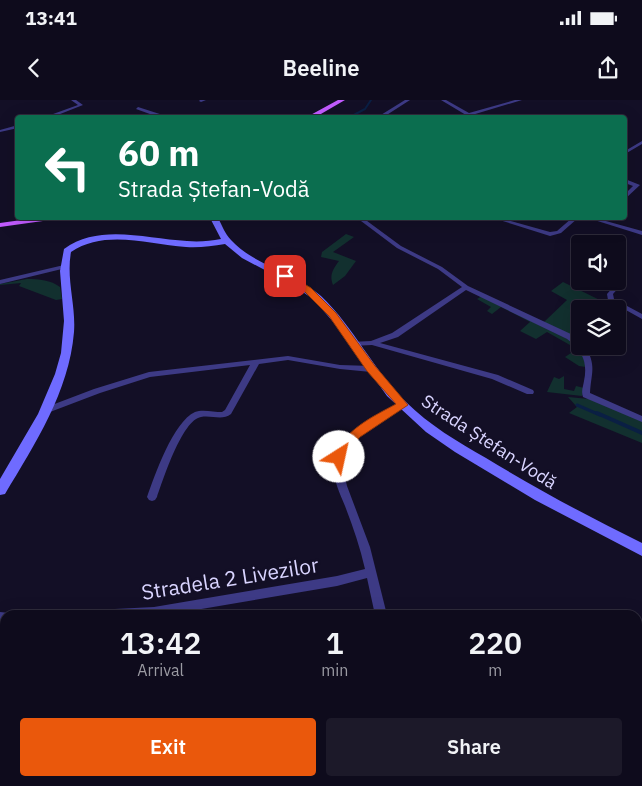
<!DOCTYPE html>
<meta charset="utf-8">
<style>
:root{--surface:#0e0b1c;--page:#1c1929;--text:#f1f3f6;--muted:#9b9ba3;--line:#2e2b3b;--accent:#ea580c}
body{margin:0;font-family:"IBM Plex Sans",sans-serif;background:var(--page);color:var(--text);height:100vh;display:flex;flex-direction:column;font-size:19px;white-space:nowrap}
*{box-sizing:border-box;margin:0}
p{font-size:16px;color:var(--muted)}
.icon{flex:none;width:28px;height:28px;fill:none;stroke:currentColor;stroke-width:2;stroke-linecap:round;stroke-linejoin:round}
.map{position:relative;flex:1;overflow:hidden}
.sheet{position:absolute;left:0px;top:510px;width:642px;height:176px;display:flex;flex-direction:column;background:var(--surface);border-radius:15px 15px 0 0;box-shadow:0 5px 20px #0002,0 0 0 1px var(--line)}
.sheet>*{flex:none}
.guide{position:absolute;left:15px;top:15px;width:612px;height:105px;border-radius:5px;box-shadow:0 5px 20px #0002,0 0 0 1px var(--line);background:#0b6e4f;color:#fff;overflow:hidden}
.controls{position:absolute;left:571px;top:135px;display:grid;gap:10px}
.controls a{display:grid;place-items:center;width:55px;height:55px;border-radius:5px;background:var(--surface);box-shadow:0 5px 20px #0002,0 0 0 1px var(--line);font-size:25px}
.pin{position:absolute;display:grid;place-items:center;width:42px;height:42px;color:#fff;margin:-21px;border-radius:10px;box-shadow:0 2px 8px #0006}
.me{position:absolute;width:55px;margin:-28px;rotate:35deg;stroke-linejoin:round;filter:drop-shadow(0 0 4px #0008)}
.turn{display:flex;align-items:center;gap:18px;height:105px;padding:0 20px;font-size:22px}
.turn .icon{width:65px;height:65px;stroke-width:2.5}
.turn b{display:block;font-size:35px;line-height:42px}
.eta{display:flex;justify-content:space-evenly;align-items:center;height:85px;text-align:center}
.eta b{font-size:30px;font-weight:600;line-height:35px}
.primary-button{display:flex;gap:10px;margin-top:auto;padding:10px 20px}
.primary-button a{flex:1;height:58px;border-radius:5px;background:var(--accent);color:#fff;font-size:20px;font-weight:600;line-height:58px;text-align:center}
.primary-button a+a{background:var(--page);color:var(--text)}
.status{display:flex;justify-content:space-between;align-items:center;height:35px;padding:0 25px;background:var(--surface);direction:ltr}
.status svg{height:14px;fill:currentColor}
header{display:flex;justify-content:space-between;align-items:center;height:65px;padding:0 20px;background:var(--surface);font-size:22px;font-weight:600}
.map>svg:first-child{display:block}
.green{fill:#12302f}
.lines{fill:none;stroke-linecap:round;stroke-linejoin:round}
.stream-far2{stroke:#0a1f44;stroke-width:2}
.stream-far1{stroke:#0a1f44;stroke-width:3}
.stream{stroke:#0a1f44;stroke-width:4}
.street{fill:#3d3a85;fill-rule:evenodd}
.secondary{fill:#6f6bff;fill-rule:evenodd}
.primary{fill:#c25bff;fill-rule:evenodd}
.route{fill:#ea580c;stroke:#983908}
.labels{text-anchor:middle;stroke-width:5;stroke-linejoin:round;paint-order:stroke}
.street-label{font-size:18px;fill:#d9d4ff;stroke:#130f26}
.near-street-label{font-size:21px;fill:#d9d4ff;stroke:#130f26}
</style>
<div class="status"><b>13:41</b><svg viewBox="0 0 49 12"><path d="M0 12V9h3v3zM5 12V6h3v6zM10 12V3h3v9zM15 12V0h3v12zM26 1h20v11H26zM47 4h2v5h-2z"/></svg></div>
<header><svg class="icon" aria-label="back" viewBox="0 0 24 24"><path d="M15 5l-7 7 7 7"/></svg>Beeline<svg class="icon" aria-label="share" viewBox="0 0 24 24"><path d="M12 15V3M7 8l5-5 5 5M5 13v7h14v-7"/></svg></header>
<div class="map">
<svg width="642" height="686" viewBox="0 0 642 686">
<rect width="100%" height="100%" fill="#130f26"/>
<path class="green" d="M346 134 354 137 333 152 356 161 345 176 333 185C329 175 333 169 339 161L321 157 322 152Z
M27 179C39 179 51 180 60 187L62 199 56 200 19 186 21 183 0 185V184Z
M563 182 614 207 611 209H580V239L544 222 567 200 551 191Z
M482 196 575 243 582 253 586 267 579 266 565 257 577 249 547 232 536 239 520 231 530 222 501 207 492 214 487 211 491 207 477 199Z
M564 276V289L574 291 576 286 584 288 582 296 547 292 554 277 559 279Z
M568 297 589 299 642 321V343L569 313 577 307Z"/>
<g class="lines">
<path class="stream-far2" d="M348 18 365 9 371 0"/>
<path class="stream-far1" d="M577 305 600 315"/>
<path class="stream" d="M597 313 642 333"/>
<path class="street" d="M71 0H76L83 5 50 18H42L78 5Z
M200 0H206L201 2 199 1Z
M405 0H410L382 18H376Z
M441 0H446L469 13 515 0H522L472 15 475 18H471Z
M138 7 169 17V18H161L136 9Z
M18 25V28L0 32V30Z
M642 41V44L625 54V51Z
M625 79 640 85 625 99V94L633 86 625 83Z
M357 118H363L401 146 442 167 468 186 573 235 580 241V246H585C597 266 591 273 590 293L642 316V322L583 297C581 291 583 287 584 281 588 262 582 250 567 239L466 190 398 237 380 243 498 275 533 290 534 292 533 294H527L492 279 372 245 351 246V242L371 241 392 233 462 187 438 169 397 148Z
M475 118H481L476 121 473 119Z
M493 118H500L550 132 557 131 572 118H578L561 133 550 136Z
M588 118H595L642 131V135Z
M64 165 66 166V168L0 184V180Z
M618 179 621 185 613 194 614 199 642 214V219L608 200 607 194 615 185 613 181H618Z
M288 256 340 265 371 266 375 269 371 272 340 269 288 260 259 264 231 314C222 321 212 315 201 317 182 320 163 380 157 397L155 400 152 401 149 400 147 397C155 375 173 322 195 312 202 309 214 312 222 312L225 310 250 265 150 277 100 293 50 312H44L43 310 44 308 94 289 149 272Z
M402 302 405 303 406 305 405 307 371 327 359 336 346 352 342 364 347 386 370 447 387 515H375L367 478 337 486 166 515H89L91 511 95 510 154 507 337 476 365 469C360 447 353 427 345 406 340 394 333 379 333 365 332 341 382 309 402 302Z
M0 512 9 513 10 515H5V522H0Z
M642 554V586L638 588V557Z
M434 681H449L451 686H436Z"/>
<path class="secondary" d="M210 118H218C222 125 225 134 231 140 255 166 294 172 321 196 354 227 373 270 406 302 429 325 458 342 486 358 537 389 589 417 642 443V456L535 400 455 352 426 332 387 296 336 225 313 199 291 184 242 158 225 144C212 146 199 148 186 147 149 144 104 129 71 152 66 179 76 205 74 232 69 292 35 344 5 394L0 395V379L38 314 55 274 61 253 64 221 60 171 64 149C100 123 146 139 187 141 199 142 210 141 221 139Z"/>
<path class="primary" d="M338 0H345L314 18H305Z
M36 118H54L50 120 0 127V123Z"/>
</g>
<path class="route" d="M282 174H288L311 188 336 213 375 266 408 305 360 337 347 352 343 360H335L334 357C344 330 372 317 396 304L367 271 329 216 305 192 282 178Z"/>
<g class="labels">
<g class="street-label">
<text transform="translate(489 342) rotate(33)" y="6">Strada Ștefan-Vodă</text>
</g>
<g class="near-street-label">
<text transform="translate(230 479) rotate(-9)" y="7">Stradela 2 Livezilor</text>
</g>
</g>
</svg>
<div class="controls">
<a><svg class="icon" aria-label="sound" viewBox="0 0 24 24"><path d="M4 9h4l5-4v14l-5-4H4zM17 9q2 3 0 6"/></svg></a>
<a><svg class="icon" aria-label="layers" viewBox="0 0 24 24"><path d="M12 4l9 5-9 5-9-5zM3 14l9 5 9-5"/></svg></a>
</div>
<div class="pin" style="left:285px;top:176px;background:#d93025"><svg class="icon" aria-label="arrive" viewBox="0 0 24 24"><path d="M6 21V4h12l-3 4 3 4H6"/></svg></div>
<svg class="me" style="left:339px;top:357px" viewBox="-20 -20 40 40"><circle r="19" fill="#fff"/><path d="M0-13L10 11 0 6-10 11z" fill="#ea580c"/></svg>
<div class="guide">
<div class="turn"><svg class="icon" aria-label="left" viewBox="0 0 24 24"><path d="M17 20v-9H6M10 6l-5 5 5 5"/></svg><div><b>60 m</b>Strada Ștefan-Vodă</div></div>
</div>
<section class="sheet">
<div class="eta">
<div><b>13:42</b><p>Arrival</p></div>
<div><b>1</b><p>min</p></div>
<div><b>220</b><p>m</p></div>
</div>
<div class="primary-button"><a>Exit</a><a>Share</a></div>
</section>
</div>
